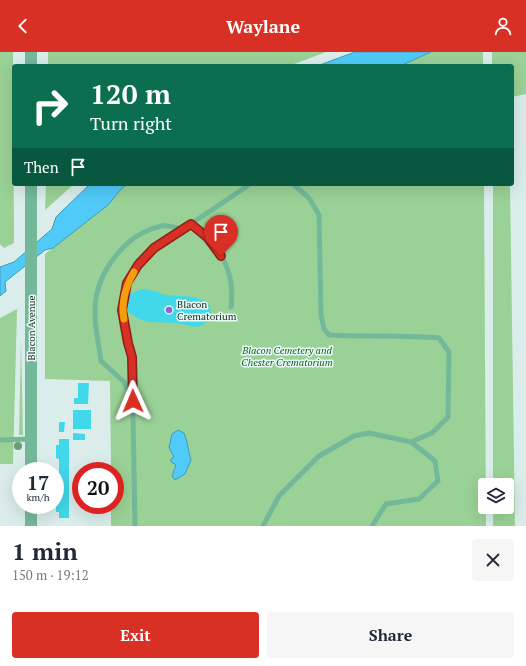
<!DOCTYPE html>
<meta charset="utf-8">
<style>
:root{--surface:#fff;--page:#f6f6f7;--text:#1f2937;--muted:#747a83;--accent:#d93025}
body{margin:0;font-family:"PT Serif",serif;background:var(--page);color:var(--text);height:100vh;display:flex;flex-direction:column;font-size:15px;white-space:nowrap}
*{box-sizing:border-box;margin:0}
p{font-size:13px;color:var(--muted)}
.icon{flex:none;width:22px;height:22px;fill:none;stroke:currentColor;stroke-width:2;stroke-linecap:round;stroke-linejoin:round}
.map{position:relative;height:474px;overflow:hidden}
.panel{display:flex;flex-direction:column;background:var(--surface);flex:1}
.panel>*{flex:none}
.hud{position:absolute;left:12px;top:12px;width:502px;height:122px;border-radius:4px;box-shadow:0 4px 16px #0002;background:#0b6e4f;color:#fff;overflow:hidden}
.controls{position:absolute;left:478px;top:426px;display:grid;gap:8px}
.controls a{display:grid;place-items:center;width:36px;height:36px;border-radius:4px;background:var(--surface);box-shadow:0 4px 16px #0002;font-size:20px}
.speed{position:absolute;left:12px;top:410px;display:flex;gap:8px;font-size:20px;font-weight:700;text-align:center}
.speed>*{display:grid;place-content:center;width:52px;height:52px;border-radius:50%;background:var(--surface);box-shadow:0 4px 16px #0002;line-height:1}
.speed small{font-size:10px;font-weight:400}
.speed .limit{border:6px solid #d22;background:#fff;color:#111}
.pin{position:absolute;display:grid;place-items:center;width:34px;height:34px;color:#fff;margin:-41px -17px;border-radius:50% 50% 50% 0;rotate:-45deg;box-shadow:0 0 4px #0007}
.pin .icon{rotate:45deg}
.me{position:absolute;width:44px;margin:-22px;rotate:359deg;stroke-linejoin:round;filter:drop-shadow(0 0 3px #0008)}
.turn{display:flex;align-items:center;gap:14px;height:84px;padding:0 12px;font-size:18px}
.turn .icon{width:52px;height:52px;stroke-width:2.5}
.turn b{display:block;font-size:28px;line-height:34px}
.then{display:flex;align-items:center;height:38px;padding:0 12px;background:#0003;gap:8px;font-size:15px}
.round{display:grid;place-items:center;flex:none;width:42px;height:42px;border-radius:4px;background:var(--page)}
.head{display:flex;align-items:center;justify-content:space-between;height:68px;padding:0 12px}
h1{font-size:24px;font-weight:600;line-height:30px}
.button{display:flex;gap:8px;margin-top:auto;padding:8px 12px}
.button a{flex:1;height:46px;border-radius:4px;background:var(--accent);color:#fff;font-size:16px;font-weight:600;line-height:46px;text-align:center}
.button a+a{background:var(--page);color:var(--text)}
header{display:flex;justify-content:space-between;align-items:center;height:52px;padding:0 12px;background:var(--accent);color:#fff;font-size:18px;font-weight:600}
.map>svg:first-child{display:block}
.green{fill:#9ad196}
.water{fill:#50caf8;stroke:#4299b9}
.building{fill:#41d9ea}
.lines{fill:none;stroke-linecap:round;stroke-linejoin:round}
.service{stroke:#74b89a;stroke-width:5}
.tertiary{stroke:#74b89a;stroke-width:12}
.tree{fill:#6d9d74}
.route-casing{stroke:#8d1f18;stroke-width:10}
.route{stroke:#d93025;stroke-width:7}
.slow{stroke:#f59e0b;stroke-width:7}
.poi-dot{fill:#8266e2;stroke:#e7fbf7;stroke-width:1.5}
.labels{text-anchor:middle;stroke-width:3;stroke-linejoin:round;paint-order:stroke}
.poi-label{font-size:10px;fill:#212827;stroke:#e7fbf7;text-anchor:start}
.street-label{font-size:10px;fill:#212827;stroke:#e7fbf7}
.park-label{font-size:10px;font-style:italic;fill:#135b14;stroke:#e7fbf7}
</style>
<header><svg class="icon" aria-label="back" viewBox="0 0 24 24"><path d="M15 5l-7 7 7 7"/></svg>Waylane<svg class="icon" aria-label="person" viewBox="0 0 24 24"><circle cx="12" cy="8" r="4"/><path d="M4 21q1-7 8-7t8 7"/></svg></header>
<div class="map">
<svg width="526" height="474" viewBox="0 0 526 474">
<rect width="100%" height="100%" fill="#daedea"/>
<path class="green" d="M0 0H13L14 191 4 196 0 192Z
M48 0H326L289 14H48Z
M431 0H483V14H400Z
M492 0H526V42L512 45V14H492Z
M46 132H74L45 158Z
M130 132H484L486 474H111V453H115V419H111L110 329 45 327V202L108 153 123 135Z
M493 132H510L515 474H493V455H507V433H493Z
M17 257 13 412H0V266Z
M21 287 23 383H19Z"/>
<path class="water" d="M355 0H431L400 14H317Z
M90 132H130L123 135 108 153 53 196 45 198 5 230 6 239 0 244V215L14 210 52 177 56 165Z
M178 378 184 381C188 390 188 399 191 408L185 422 175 428 172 424 176 413 171 410V407L174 405 169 396 172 382Z"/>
<path class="building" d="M142 237 156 239 165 243 194 245 205 249 210 255 211 261 208 268 203 273 195 275 177 271 148 270 139 267 128 260 127 248 130 242Z
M78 331H89L88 352H74V346H78Z
M73 358H91V377H73Z
M59 370H65L64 380H59Z
M73 381 85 382V388H73Z
M59 387H69V466H59V460H56V447H59V433H56V420H59V407L56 406V393H59Z"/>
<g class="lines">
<path class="service" d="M293 132 309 146 319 163 321 263 324 277 329 283C366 285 403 283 439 286L449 300 448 365 432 381 411 390
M191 172C219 196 236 216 231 255
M132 346 124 330 101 309C99 292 94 273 95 257 96 220 126 181 162 174 168 173 177 176 183 177
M0 388 30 387
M135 474 132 305C117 262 119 228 153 196 163 187 178 181 189 173 209 160 230 146 250 132
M263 474 279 444 319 404 354 384 369 381 411 390 435 409 438 429 419 447 386 452 372 474"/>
<path class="tertiary" d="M31 0V14
M31 132V419
M31 453V474"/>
</g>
<circle class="tree" cx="18" cy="394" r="4"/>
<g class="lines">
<g class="route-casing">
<path id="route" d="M133 349 132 305 128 291 122 258 127 231 138 213 154 196 191 172 208 186 221 204"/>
</g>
<use href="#route" class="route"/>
<path class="slow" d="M124 267C121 251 126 234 134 220"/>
</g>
<circle class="poi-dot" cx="169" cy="258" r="4"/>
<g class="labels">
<g class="poi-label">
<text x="177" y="256">Blacon<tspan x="177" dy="12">Crematorium</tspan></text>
</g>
<g class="street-label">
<text transform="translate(31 276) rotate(-90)" y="4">Blacon Avenue</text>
</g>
<g class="park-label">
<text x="287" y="302">Blacon Cemetery and<tspan x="287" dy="12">Chester Crematorium</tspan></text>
</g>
</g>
</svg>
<div class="controls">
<a><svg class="icon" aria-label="layers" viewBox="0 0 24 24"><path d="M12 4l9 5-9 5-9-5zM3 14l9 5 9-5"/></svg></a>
</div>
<div class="speed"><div>17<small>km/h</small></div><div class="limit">20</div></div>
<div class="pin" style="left:221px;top:204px;background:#d93025"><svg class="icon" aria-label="arrive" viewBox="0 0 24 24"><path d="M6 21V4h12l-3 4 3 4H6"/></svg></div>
<svg class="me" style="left:133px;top:349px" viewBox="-20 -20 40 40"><path d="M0-17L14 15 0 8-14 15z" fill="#d93025" stroke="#fff" stroke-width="4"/></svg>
<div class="hud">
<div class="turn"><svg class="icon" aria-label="right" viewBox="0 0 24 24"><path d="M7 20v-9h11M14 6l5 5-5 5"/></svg><div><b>120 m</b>Turn right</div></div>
<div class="then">Then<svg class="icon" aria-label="arrive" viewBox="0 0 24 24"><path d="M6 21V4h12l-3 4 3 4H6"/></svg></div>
</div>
</div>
<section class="panel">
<div class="head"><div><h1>1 min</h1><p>150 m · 19:12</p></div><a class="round"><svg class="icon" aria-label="close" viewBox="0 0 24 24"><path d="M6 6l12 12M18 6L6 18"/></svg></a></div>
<div class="button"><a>Exit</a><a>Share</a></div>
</section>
